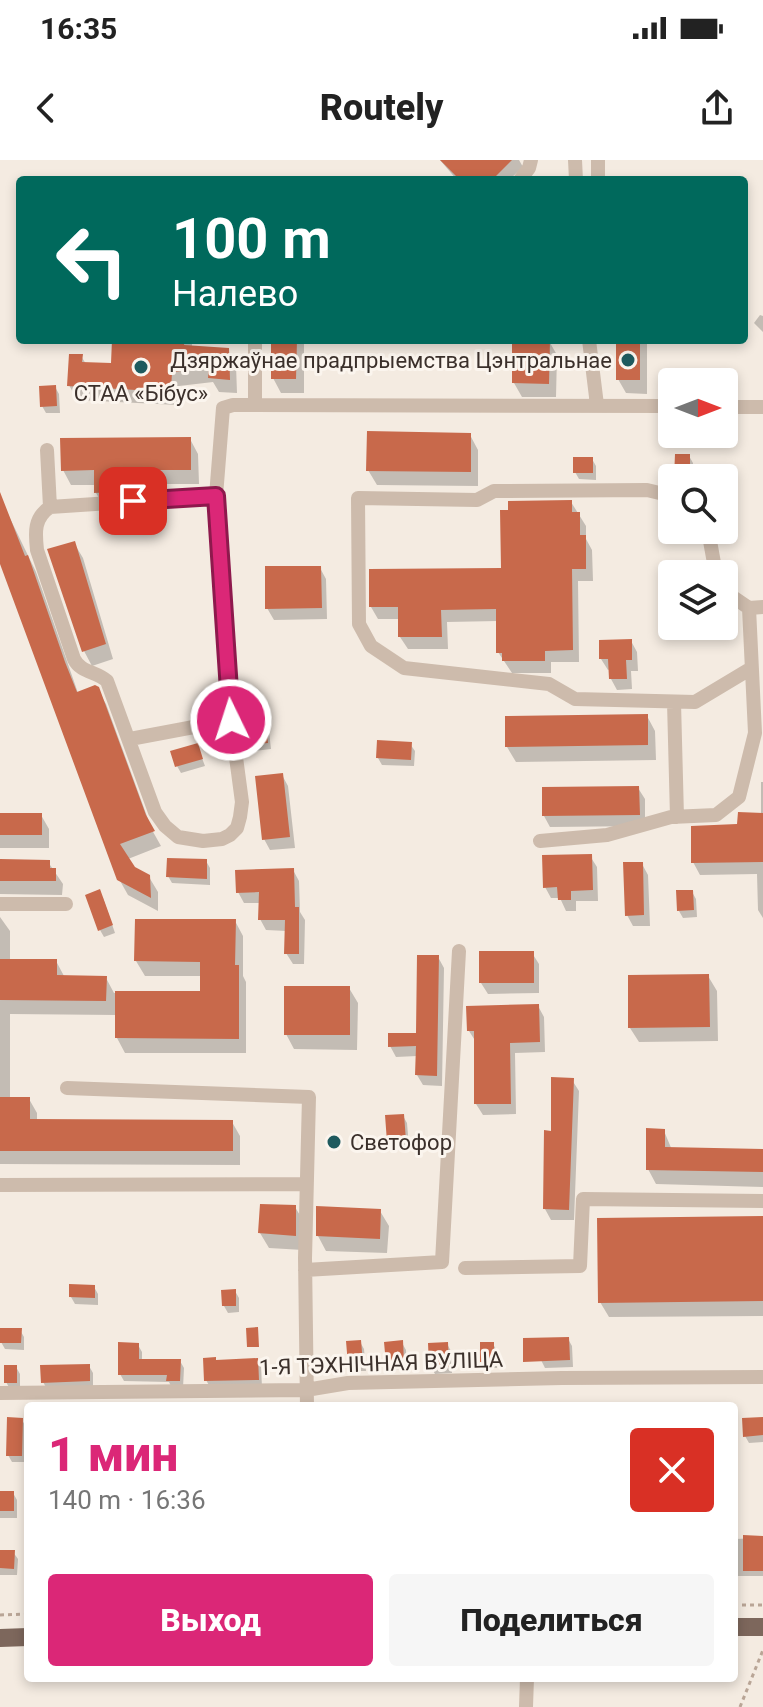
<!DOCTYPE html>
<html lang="ru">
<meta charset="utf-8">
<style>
:root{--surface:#fff;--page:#f6f6f6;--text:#222;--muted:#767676;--accent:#db2777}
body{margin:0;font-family:Roboto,sans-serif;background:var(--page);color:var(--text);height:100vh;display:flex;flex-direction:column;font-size:30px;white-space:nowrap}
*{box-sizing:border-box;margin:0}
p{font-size:26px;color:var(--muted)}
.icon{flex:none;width:44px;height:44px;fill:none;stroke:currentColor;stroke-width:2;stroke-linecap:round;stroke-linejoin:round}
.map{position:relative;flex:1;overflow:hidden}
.panel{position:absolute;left:24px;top:1242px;width:714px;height:280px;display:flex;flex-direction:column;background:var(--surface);border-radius:8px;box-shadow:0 4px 12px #0003}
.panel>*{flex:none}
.guide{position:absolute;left:16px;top:16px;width:732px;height:168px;border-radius:8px;box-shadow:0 4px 12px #0003;background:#00695c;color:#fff;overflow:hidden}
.needle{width:52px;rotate:90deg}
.buttons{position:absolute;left:658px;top:208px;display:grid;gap:16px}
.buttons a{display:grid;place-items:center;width:80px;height:80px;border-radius:8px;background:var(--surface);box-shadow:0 4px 12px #0003;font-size:40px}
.pin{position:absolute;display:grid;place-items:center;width:68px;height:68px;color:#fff;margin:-34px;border-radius:16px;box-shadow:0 4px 12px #0006}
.me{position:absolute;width:88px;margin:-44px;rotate:356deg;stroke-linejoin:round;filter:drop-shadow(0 0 6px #0008)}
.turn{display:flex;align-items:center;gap:28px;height:168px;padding:0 24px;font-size:36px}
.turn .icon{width:104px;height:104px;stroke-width:2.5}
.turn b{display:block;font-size:56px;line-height:68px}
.round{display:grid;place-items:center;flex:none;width:84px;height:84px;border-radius:8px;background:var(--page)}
.headline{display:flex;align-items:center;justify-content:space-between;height:136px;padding:0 24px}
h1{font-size:48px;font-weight:800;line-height:60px;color:var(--accent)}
.cta{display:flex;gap:16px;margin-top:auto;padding:16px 24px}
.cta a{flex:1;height:92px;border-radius:8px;background:var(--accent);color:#fff;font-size:32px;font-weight:800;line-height:92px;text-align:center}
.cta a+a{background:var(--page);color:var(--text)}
.status{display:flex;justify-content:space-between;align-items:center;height:56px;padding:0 40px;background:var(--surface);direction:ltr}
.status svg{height:22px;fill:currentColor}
header{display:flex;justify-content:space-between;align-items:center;height:104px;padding:0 24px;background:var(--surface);font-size:36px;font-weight:800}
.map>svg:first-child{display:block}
.shadow{fill:#0003}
.building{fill:#c8694b}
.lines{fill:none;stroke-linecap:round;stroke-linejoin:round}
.path{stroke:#b9a596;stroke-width:3;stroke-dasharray:4 4;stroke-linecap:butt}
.minor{stroke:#cdbbac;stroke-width:14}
.major{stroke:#7d675c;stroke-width:18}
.route-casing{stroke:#8e194d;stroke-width:20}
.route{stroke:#db2777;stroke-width:14}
.poi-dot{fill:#1f5a5e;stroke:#fbf5ee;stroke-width:3}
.labels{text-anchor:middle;stroke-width:6;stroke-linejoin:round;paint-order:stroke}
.poi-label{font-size:22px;fill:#3b302b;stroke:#fbf5ee;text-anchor:end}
.street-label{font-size:22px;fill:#3b302b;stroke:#fbf5ee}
</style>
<div class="status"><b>16:35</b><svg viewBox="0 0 49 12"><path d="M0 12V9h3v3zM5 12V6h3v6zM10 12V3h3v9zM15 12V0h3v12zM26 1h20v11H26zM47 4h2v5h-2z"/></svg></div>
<header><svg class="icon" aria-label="back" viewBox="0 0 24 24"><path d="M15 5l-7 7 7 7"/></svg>Routely<svg class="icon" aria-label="share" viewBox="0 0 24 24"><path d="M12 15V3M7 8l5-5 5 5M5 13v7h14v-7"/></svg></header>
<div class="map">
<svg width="763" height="1547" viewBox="0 0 763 1547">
<rect width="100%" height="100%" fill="#f4ebe1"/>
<path class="shadow" d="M440 0H519L523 7 509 20H457Z
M760 155 763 156V172L754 163Z
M114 180H192V188L227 190 236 205 237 233 219 232 213 222 179 226 178 245 77 240 69 225 81 196 86 204 113 205Z
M273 180H304V233H281L273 218Z
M514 180 549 181 557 195 556 237H522L514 223Z
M618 180H647V234L626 233 618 219Z
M55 227 59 234 60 253H46L42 246Z
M470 275 478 290V326L377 325 368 310Z
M190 279 198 294 199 324H158L159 345 105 348 96 333V325H71L63 310Z
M689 296 693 303V318H676Z
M592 299 596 306V320L579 319 575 312Z
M571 342 586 366V379L592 390 593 421H578L579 502H551V513H512L498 492V461L447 462 448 489H408L400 477V459H378L371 447 503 410Z
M5 348 36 412 78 533 97 529 106 544 152 670 161 686 128 699 133 708 149 717 158 732V751L128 735 119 719 0 398V350Z
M74 383 83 398 113 499 92 506 84 491Z
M320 408 326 419 327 459 274 460 267 448Z
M631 481 637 492 638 511H631L632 529 617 530 611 519V509L608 510 601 499Z
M264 556 268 563 271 589 253 591 249 584Z
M647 556 655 571 656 600 516 602 507 587Z
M410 584 415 591 414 606 382 605 378 598Z
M197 585 205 606 181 613 177 606Z
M282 615 288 626 295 688 270 690 264 679Z
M761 622H763V758L758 750 757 714 700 715 693 702 739 666 761 655Z
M638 628 645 639V666L550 667 544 656Z
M0 655H41L49 669V688H0Z
M590 696 597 707 598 741H576V751H566L560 738H551L545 727Z
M0 701 48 702 63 724 62 735 0 734Z
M206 701 210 708V725L172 723 168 716Z
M642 704 648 715 650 766H633L627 755Z
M293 710 299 721 300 752 305 760 304 804H293L286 793 287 771 266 770 260 759V743H244L238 732Z
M692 732 696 739 697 757 683 758 679 751Z
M103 738 115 773 104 777 100 770Z
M0 757 10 771V801H56L64 816 106 818 114 833H202V816H145L136 801 235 761 243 776V816L246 822V893H125L117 878V855L10 854V939H29L37 953V961L232 962 240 976V1005L0 1004Z
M532 793 539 804V833L488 834 481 823Z
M438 797 444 808 442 926 423 925 417 915V896L396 897 390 886 418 875Z
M708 816 717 831 718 881 639 882 630 868Z
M349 828 358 843 357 890 294 889 286 874Z
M538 846 544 857 545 892 515 893 516 954 483 955 476 944V882L469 871Z
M572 920 579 931 574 1060H551L545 1049Z
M403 956 407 963 409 987 393 988 389 981Z
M664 971 672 990 763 991V1027L656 1024 648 1009Z
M295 1047 304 1062 303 1090 269 1088 260 1073Z
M380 1051 389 1066 387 1093 326 1091 318 1076Z
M763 1057V1156L609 1157 600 1142Z
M94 1127 98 1134V1145L75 1144 71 1137Z
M235 1131 239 1138V1152L228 1153 224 1146Z
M20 1170 24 1177V1190L5 1189 1 1182Z
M568 1179 572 1186 573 1207 545 1208 541 1200Z
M360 1182 364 1189 366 1211H354L350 1204Z
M402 1183 406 1190 407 1209 392 1210 388 1203Z
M447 1184 451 1191 452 1213 435 1214 431 1207Z
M493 1184 497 1191V1208H486L482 1201Z
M138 1185 142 1192V1201H180L184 1208 183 1228H172L169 1222 124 1221 120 1214Z
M257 1200 261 1207 262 1227H210L206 1220 217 1202Z
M89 1206 93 1213V1227L47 1229 43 1222Z
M16 1207 20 1214V1229H10L6 1222Z
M22 1260 26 1267 25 1302H12L8 1295Z
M763 1260V1282L749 1283 745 1276Z
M0 1333H13L17 1340V1358H0Z
M763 1378V1416H734V1379Z
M0 1392H13L18 1399 17 1415H0Z"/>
<path class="building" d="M440 0H512L492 20H460Z
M112 180H185L184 185 229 188 230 220 208 218 209 208 172 212 171 232 67 226 69 194H83L82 202 111 203Z
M271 180H297L296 219H271Z
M512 180H550L549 224 512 223Z
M616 180H640V220H616Z
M56 225 57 246 40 247 39 226Z
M367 271 471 273V312L366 311Z
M191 277V310H151V330L94 333V310L61 311 60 278Z
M675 294H690V318H674Z
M573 297H593V313H573Z
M0 332 25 396 28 395 65 502 77 532 95 525 99 527 146 655 155 671 120 684 135 707 150 715 151 738 117 720 0 404Z
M572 340V352H580V375H586V409H572L573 490 545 491V501H502V493H496V449L441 450 442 477H398V447H369V409L501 408 500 350H508V341Z
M75 381 106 484 82 492 47 389Z
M265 406H321L322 448 265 449Z
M632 479V500H626L627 519H609L608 499H599V480Z
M265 554 268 583 247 585 244 556Z
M648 554V585L505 587V556Z
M377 580 412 582 411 600 376 598Z
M198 583 203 599 175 607 170 591Z
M283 613 290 677 262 680 255 616Z
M639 626 640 655 542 656V627Z
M738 652 763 653V702L691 703V666L737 664Z
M0 653H42V675H0Z
M592 694 593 730 571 731V740H558L557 727 543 728 542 695Z
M167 698 207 699V719L166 717Z
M0 699 50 700V708H56V721H0Z
M623 702H643L644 755 625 756Z
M294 708 295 747H299V794H284L285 760H258L259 732 236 733 235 710Z
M100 729 113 765 98 771 85 735Z
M676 730H693L694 750 677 751Z
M135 759H236L235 805H239V879L115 878V831H200V802L134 801Z
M479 791H534V823H479Z
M417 795H439L437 916 415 915 416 886 388 887V873H416Z
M0 799H57V815L107 816 106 841 0 840Z
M709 814 710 867 628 868V815Z
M284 826H350V875H284Z
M539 844 540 882 510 883 511 944H474V871H467L466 846Z
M551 917 574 918 569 1050 543 1049 544 970 551 971Z
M0 937H30V959L233 960V991H0Z
M404 954 406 981 387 982 385 955Z
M646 968 665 969V987L763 989V1012L646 1010Z
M260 1044 296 1045V1076L258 1073Z
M316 1046 381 1049 380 1079 316 1076Z
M763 1056V1141L598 1143 597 1058Z
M69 1124 95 1125V1138L69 1137Z
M236 1129V1146H222L221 1130Z
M258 1167 259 1187H247L246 1168Z
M0 1168H22L21 1183H0Z
M569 1177 570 1200 523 1202V1178Z
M361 1180 363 1204 348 1205 346 1181Z
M403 1180 404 1203 386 1204 384 1182Z
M118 1182 139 1183V1199H181L180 1221H166L167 1215H118Z
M448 1182 449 1207H429L428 1183Z
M480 1182H494V1202H480Z
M216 1197V1200L258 1198 259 1220 204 1221 203 1198Z
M90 1204V1221L41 1223 40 1205Z
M4 1205H17V1223H4Z
M7 1257 23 1258 22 1296H6Z
M763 1257V1275L743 1277 742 1258Z
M0 1331H14V1351H0Z
M743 1375 763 1376V1411H743Z
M0 1390H15L14 1409 0 1408Z"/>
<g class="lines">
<path class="path" d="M734 1445H763
M0 1455 28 1454
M740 1547 763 1490"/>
<path class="minor" d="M575 0 576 20
M598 0V20
M520 20 529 8 531 0
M589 180 597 245
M255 245V180
M724 247H763
M47 290 50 347
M216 336 50 347C34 358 35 372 37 390L74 499C81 513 96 511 107 521L155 652 165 666 178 677 203 681 222 679 230 675 237 668 240 657 242 642 231 560 216 336 223 248 233 245 672 246
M672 336 647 330 494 331 477 340 358 338 359 464 371 486 404 508 549 524 575 539 695 542 750 509
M708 370 716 414
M724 431 749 448 763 447
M674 542 677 657
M130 579 231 560
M540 681 607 675 671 657 716 655 739 637 755 573 749 448
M0 744H66
M67 928 309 937 305 1098 307 1246
M0 1025 306 1024
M465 1108 580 1106 583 1039 763 1041
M305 1110 442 1102 459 791
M0 1233 306 1230 348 1223 562 1218 763 1217
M526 1547 527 1518"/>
<path class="major" d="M734 1467H763
M0 1478 28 1477"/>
</g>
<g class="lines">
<g class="route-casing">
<path id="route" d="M133 341 216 336 231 560"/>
</g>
<use href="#route" class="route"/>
</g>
<g class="poi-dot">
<circle cx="628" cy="200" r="8"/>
<circle cx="141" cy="207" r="8"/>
<circle cx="334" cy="982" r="8"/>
</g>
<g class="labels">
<g class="poi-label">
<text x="612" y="208">Дзяржаўнае прадпрыемства Цэнтральнае</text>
<text x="141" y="241" text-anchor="middle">СТАА «Бібус»</text>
<text x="350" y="990" text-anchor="start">Светофор</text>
</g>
<g class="street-label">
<text transform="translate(381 1203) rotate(-2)" y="8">1-Я ТЭХНІЧНАЯ ВУЛІЦА</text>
</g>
</g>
</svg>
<div class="buttons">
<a><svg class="needle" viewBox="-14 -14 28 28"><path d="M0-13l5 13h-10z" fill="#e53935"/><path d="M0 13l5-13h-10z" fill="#767676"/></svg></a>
<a><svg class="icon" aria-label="search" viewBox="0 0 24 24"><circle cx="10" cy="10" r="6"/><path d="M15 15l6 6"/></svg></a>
<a><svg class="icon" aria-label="layers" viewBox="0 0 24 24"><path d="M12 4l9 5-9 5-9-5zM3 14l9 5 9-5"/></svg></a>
</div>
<div class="pin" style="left:133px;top:341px;background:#d93025"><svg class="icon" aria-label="arrive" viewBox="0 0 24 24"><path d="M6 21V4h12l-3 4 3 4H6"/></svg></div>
<svg class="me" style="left:231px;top:560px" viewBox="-20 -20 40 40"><circle r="17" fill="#db2777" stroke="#fff" stroke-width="3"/><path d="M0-11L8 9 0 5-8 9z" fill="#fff"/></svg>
<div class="guide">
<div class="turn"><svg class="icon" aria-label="left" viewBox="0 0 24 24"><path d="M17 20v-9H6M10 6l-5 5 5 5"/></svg><div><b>100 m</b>Налево</div></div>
</div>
<section class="panel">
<div class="headline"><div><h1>1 мин</h1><p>140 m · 16:36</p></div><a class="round" style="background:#d93025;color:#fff"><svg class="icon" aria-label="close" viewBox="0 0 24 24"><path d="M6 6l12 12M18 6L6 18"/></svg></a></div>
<div class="cta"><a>Выход</a><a>Поделиться</a></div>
</section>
</div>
